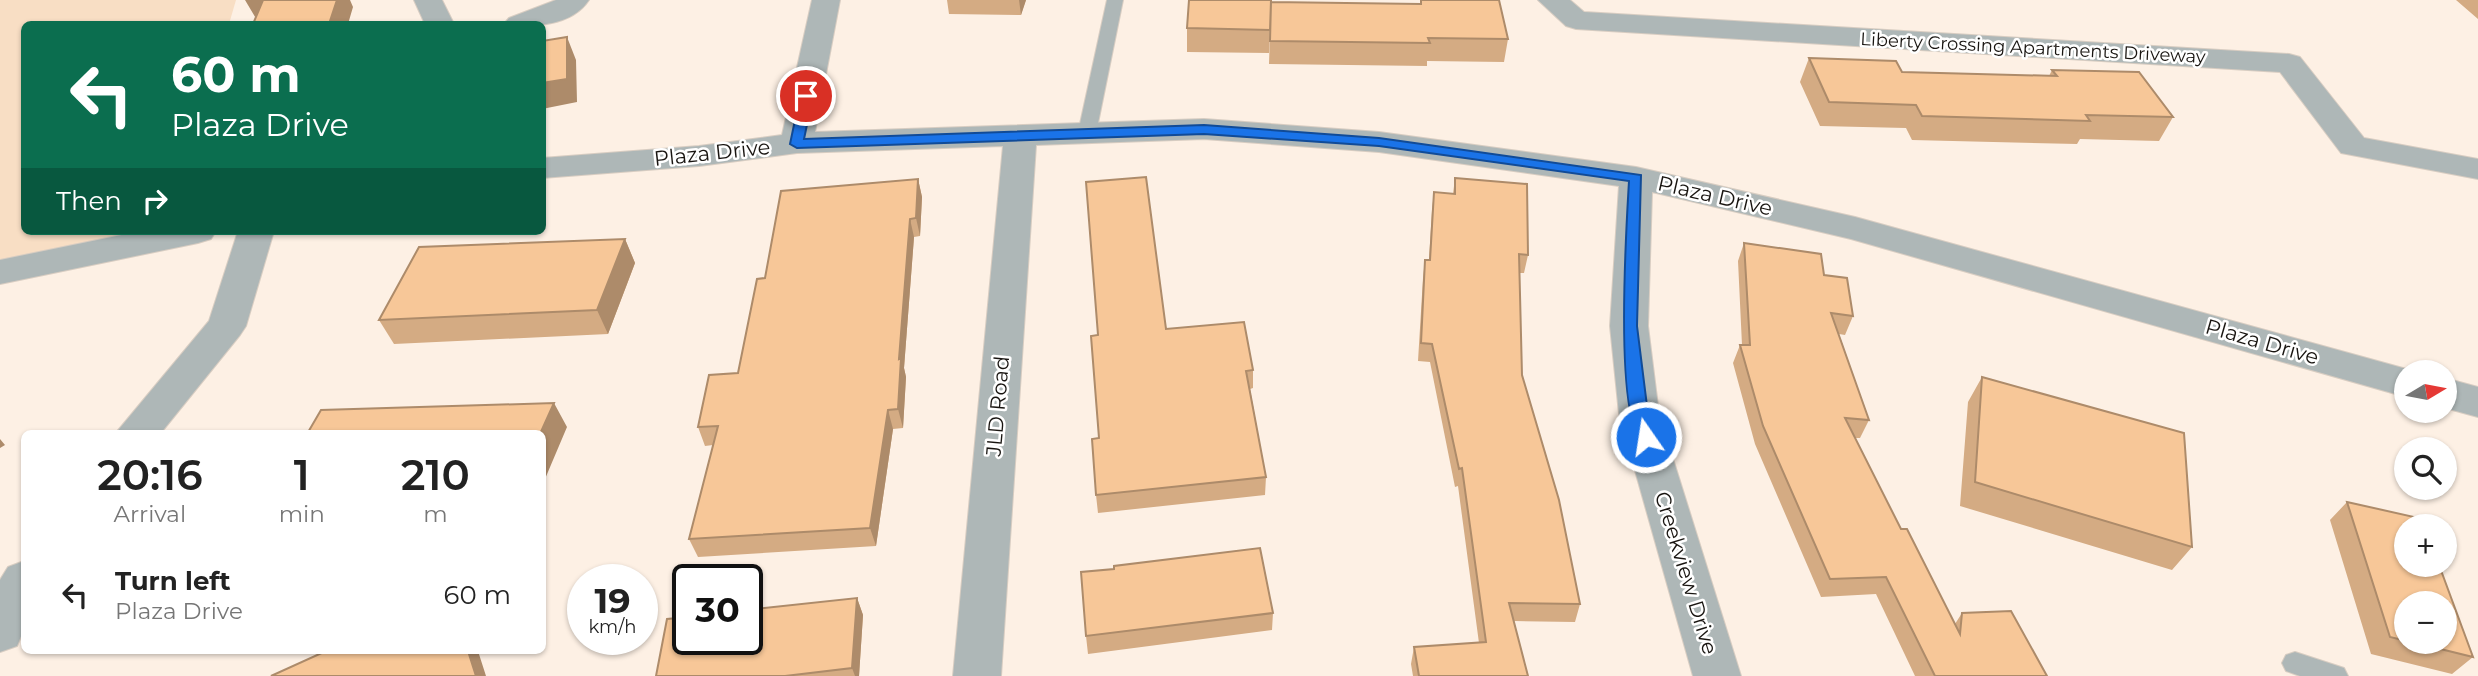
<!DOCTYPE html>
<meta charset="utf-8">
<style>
:root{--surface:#fff;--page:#f2f2f2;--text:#222;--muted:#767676}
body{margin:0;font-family:Montserrat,sans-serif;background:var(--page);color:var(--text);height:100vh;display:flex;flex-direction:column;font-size:26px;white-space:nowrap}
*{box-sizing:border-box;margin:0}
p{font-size:23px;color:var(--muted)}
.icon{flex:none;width:38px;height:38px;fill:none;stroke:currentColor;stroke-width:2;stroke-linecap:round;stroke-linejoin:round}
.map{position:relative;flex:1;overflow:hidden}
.side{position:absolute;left:21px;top:430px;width:525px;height:224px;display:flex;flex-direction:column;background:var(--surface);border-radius:10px;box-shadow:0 2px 5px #0004}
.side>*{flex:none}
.banner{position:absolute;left:21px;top:21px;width:525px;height:214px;border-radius:10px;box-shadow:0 2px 5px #0004;background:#0b6e4f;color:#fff;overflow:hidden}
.needle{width:46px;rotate:80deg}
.controls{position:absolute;left:2394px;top:360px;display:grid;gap:14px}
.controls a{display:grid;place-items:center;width:63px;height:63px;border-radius:50%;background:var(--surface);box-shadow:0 2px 5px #0004;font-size:35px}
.speed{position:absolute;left:567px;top:564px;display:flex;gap:14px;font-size:35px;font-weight:700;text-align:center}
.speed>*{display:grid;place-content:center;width:91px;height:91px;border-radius:50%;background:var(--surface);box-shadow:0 2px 5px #0004;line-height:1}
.speed small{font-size:18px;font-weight:400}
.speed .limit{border:4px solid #111;border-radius:10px;background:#fff;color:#111}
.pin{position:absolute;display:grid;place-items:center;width:60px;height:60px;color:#fff;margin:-30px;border:4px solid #fff;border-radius:50%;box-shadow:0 2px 7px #0007}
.me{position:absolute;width:77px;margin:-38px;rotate:347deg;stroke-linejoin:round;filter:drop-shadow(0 0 5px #0008)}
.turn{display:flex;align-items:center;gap:24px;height:147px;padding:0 35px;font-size:32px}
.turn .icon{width:91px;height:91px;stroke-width:2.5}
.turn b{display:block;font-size:49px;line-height:60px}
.then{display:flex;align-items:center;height:66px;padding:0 35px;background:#0003;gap:14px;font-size:26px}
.eta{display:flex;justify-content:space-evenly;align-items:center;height:119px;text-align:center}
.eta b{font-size:42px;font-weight:600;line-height:49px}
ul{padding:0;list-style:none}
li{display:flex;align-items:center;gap:21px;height:91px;padding:0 35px}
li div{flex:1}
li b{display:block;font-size:26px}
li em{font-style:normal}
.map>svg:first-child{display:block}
.green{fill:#f8dec4}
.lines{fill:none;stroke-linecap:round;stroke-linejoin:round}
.service-casing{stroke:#d8cdc2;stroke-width:2}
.minor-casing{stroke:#d8cdc2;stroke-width:2}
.service{fill:#aeb7b7;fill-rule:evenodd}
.minor{fill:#aeb7b7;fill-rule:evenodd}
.wall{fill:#d4ab83;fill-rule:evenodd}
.shaded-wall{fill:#ad8b6a}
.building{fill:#f7c798;stroke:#ad8b6a;stroke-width:2}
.route{fill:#1a73e8;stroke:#114b97;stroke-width:2}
.labels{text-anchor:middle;stroke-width:5;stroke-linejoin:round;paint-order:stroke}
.far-street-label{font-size:18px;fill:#181410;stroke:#fff}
.street-label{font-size:21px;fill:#181410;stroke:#fff}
</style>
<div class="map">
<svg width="2478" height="676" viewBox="0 0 2478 676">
<rect width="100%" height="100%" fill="#fdf0e4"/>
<path class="green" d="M0 0H236L229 24H24V231H175L0 272Z"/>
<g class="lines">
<g class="service-casing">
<path id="service" d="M1107 0H1123L1096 133 1087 138 1078 133Z
M2295 652 2344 668 2348 676H2300L2286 671 2282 663 2286 655Z"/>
</g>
<g class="minor-casing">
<path id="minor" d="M414 0H442L454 24H425Z
M556 0H589C571 27 533 27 504 24L509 18Z
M812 0H840L815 132 1204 119 1379 132 1636 167 1855 217 2421 373H2406V397L1851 239 1652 192 1648 326 1659 414 1741 676H1693L1619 414 1610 326 1619 186 1379 152 1204 139 1036 145 1001 676H953L1003 146 797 153 699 166 542 178V158L699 146 782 135Z
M1538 0H1570L1584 12 2289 54 2300 57 2364 138 2478 159V179L2341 153 2280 72 1576 29 1566 26Z
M141 231H216L211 239 198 243 0 284V260Z
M238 231H274L246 326 240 335 160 434H115L209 321Z
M2445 378 2478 387V417L2445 408Z
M24 561V629L17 646 0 652V580L8 567Z"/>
</g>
<use href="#service" class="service"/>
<use href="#minor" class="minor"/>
</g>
<path class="wall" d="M947 0H1026L1021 15 949 14Z
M1271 0 1269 53 1187 52V28Z
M1420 0 1508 39 1504 62 1427 61V66L1269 64 1271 2 1420 4Z
M2456 0H2478V19Z
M1809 58 1902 72 2049 76 2052 70 2173 117 2159 141 2080 139 2077 144 1912 140 1906 128 1820 126 1800 82Z
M1455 178 1528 255 1524 273H1519L1522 375 1580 604 1575 622 1514 621 1528 676H1413L1411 664 1414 647 1479 643 1458 486 1455 487 1430 362 1418 361 1423 278 1425 260H1429L1432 210 1434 192 1453 194Z
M918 179 922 197 920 236 914 237 904 368 906 377 903 428 893 429 876 546 698 557 689 539 713 445 705 446 698 427 738 373Z
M625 239 635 263 608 334 394 344 379 320Z
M1744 243 1824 275 1853 316 1845 335 1839 334 1869 420 1860 438H1855L1901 529 1955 624 1962 613 2047 676H1915L1876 594 1821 597 1755 444 1733 363 1740 345H1742L1738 261Z
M1166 329 1253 370V388L1250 389 1266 477 1265 495 1098 513 1096 495Z
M1982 377 2192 547 2172 570 1960 506 1968 402Z
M2347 502 2473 657 2452 674 2371 654 2330 520ZM2406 604 2445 642H2406Z
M1114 569 1273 613 1272 630 1088 654 1086 636Z
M857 598 863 615 859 676H656Z"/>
<path class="shaded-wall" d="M245 0H267L258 22Z
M329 0H350L353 7 348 24H329Z
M1019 0H1026L1021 15Z
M567 37 576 60 577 102 542 109V83Z
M918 179 922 197 920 236 916 218Z
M910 219 914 237 904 368 906 377 903 428 898 409 899 359Z
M625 239 635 263 608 334 597 310Z
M554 403 567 427 542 486V434H540Z
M888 410 893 429 876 546 870 528Z
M0 439 5 445 0 448Z
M857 598 863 615 859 676H855L852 668Z
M468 651H478L486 676H476Z"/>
<path class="building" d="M263 0H337L329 24H253Z
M1189 0H1271L1270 30 1187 28Z
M1421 0H1499L1508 39 1428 38 1430 43 1270 41 1271 2 1421 4Z
M567 37V79L542 83V41Z
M1809 58 1896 61 1902 72 2057 76 2052 70 2139 72 2173 117 2086 115 2090 121 1922 116 1916 105 1829 102Z
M1146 177 1166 329 1244 322 1253 370 1246 371 1266 477 1096 495 1092 439 1099 438 1091 336 1098 335 1086 182Z
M1455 178 1527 184 1528 255 1519 254 1522 375 1559 500 1580 604 1509 603 1528 676H1419L1414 647 1486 642 1462 468 1459 469 1432 344 1421 343 1425 260H1430L1434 192 1455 194Z
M918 179 916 218 910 219 899 359 901 358 898 409 888 410 870 528 689 539 718 426 698 427 709 375 738 373 757 279 765 278 781 191Z
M625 239 597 310 379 320 419 247Z
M1744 243 1821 254 1824 275 1847 278 1853 316 1831 313 1869 420 1845 418 1901 529H1907L1960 634 1962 613 2011 611 2047 676H1935L1886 577 1830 579 1763 426 1740 345H1750Z
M1982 377 2184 433 2192 547 1975 482Z
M554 403 540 434H307L321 410Z
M2347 502 2423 519 2425 527H2406V565H2439L2473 657 2412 642H2445V604H2406V641L2390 637Z
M1260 548 1273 613 1086 636 1081 572 1114 569V566Z
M857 598 852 668 785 676H656L667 619 688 617V639H747V610Z
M326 651H468L476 676H271Z"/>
<path class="route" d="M806 92 813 96 804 139 1204 125 1379 138 1641 175 1637 326 1648 414 1654 437 1646 443C1612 433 1627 218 1629 181L1379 146 1204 134 797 148 790 144 800 96Z"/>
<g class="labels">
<g class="far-street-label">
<text transform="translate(2033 48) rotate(3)" y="6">Liberty Crossing Apartments Driveway</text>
</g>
<g class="street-label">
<text transform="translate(712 153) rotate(-6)" y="7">Plaza Drive</text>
<text transform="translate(1715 196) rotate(13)" y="7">Plaza Drive</text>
<text transform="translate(2262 342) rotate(16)" y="7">Plaza Drive</text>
<text transform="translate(998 406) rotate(-85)" y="7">JLD Road</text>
<text transform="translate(1686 573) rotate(73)" y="7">Creekview Drive</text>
</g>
</g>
</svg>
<div class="controls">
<a><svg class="needle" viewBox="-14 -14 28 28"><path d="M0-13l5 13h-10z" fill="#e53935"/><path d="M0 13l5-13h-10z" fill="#767676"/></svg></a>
<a><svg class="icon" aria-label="search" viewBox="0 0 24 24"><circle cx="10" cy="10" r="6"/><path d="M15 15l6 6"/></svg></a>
<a>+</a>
<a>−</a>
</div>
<div class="speed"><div>19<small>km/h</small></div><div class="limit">30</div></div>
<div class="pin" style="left:806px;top:96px;background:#d93025"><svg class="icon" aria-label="arrive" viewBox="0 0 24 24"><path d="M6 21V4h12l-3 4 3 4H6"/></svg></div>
<svg class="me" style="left:1646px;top:437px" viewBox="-20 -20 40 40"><circle r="17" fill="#1a73e8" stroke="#fff" stroke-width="3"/><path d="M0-11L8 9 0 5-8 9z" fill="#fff"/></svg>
<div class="banner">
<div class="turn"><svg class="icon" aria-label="left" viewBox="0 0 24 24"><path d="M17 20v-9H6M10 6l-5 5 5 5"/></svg><div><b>60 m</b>Plaza Drive</div></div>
<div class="then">Then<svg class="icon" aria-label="right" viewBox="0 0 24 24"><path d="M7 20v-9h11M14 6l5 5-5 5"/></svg></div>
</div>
<section class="side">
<div class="eta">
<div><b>20:16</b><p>Arrival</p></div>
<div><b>1</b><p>min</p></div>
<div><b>210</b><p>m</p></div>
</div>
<ul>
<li><svg class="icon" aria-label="left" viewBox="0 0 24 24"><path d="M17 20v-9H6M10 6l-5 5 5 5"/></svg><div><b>Turn left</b><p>Plaza Drive</p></div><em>60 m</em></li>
</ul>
</section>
</div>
